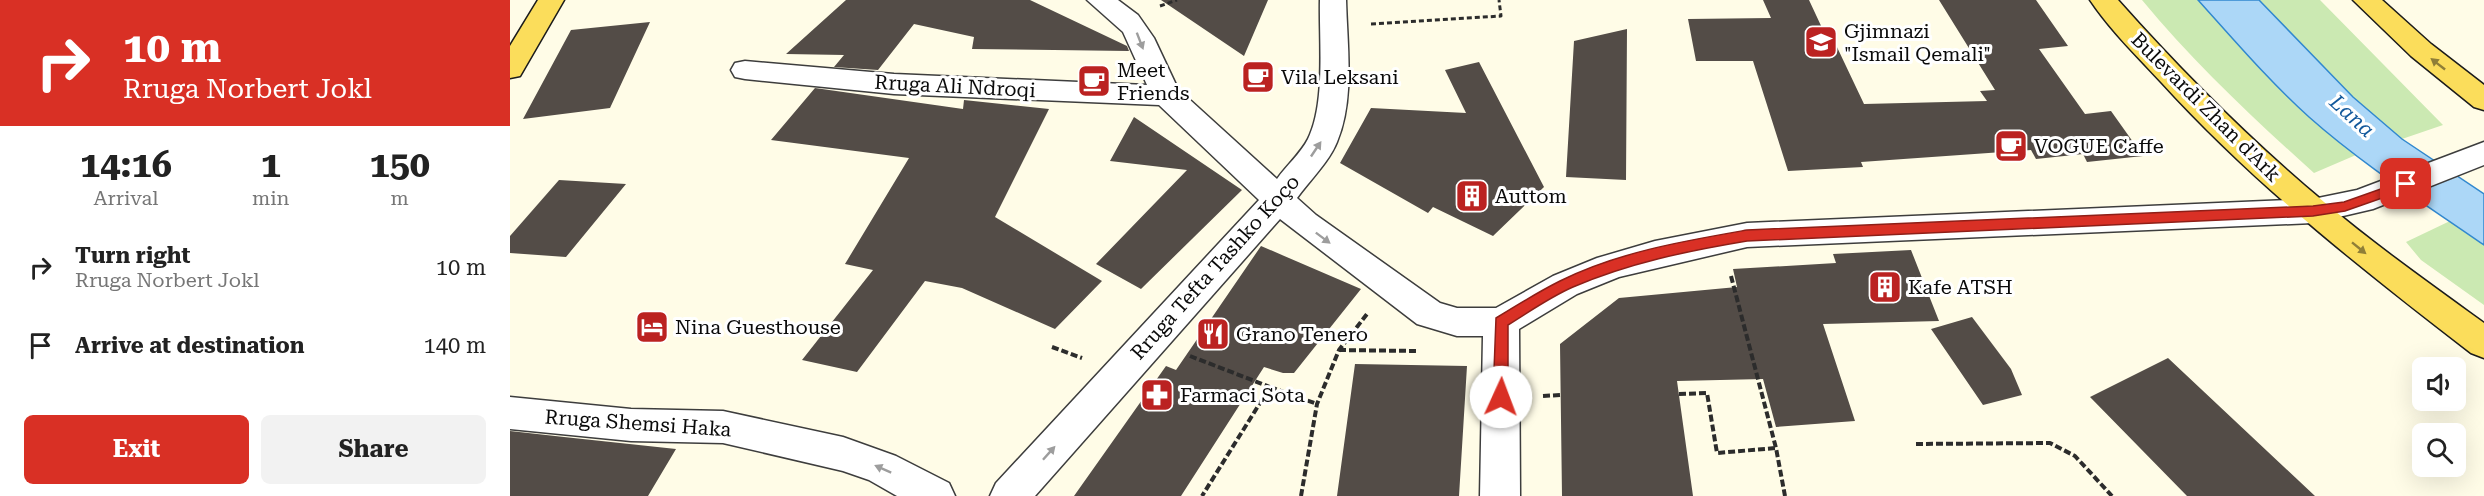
<!DOCTYPE html>
<meta charset="utf-8">
<style>
:root{--surface:#fff;--page:#f2f2f2;--text:#222;--muted:#767676;--accent:#d93025}
body{margin:0;font-family:"Roboto Serif",serif;background:var(--page);color:var(--text);height:100vh;display:flex;flex-direction:column;font-size:22px;white-space:nowrap}
*{box-sizing:border-box;margin:0}
p{font-size:20px;color:var(--muted)}
.icon{flex:none;width:33px;height:33px;fill:none;stroke:currentColor;stroke-width:2;stroke-linecap:round;stroke-linejoin:round}
.map{position:relative;flex:1;overflow:hidden}
.panel{display:flex;flex-direction:column;background:var(--surface);width:510px}
.panel>*{flex:none}
.hud{background:#d93025;color:#fff;overflow:hidden}
.buttons{position:absolute;left:1902px;top:357px;display:grid;gap:12px}
.buttons a{display:grid;place-items:center;width:54px;height:54px;border-radius:9px;background:var(--surface);box-shadow:0 6px 24px #0002;font-size:30px}
.pin{position:absolute;display:grid;place-items:center;width:51px;height:51px;color:#fff;margin:-26px;border-radius:12px;box-shadow:0 3px 9px #0006}
.me{position:absolute;width:66px;margin:-33px;rotate:2deg;stroke-linejoin:round;filter:drop-shadow(0 0 4px #0008)}
.turn{display:flex;align-items:center;gap:21px;height:126px;padding:0 24px;font-size:27px}
.turn .icon{width:78px;height:78px;stroke-width:2.5}
.turn b{display:block;font-size:42px;line-height:51px}
.eta{display:flex;justify-content:space-evenly;align-items:center;height:102px;text-align:center}
.eta b{font-size:36px;font-weight:700;line-height:42px}
.cta{display:flex;gap:12px;margin-top:auto;padding:12px 24px}
.cta a{flex:1;height:69px;border-radius:9px;background:var(--accent);color:#fff;font-size:24px;font-weight:700;line-height:69px;text-align:center}
.cta a+a{background:var(--page);color:var(--text)}
ul{padding:0;list-style:none}
li{display:flex;align-items:center;gap:18px;height:78px;padding:0 24px}
li div{flex:1}
li b{display:block;font-size:22px}
li em{font-style:normal}
main{display:flex;flex:1;min-height:0}
.map>svg:first-child{display:block}
.green{fill:#cbe9b2}
.water{fill:#acd7f7;stroke:#3188cf;stroke-width:1.5}
.building{fill:#534c47}
.lines{fill:none;stroke-linecap:round;stroke-linejoin:round}
.minor-casing{stroke:#3d3d3d;stroke-width:3}
.major-casing{stroke:#1b1b1b;stroke-width:3}
.path-far1{stroke:#2c2c2c;stroke-width:3;stroke-dasharray:5 3;stroke-linecap:butt}
.path{stroke:#2c2c2c;stroke-width:4;stroke-dasharray:7 3;stroke-linecap:butt}
.minor{fill:#fff;fill-rule:evenodd}
.major{fill:#fbdd5b;fill-rule:evenodd}
.oneway{fill:#9d9d9d}
.oneway2{fill:#8f7e37}
.route{fill:#d93025;stroke:#8d1f18;stroke-width:1.5}
.labels{text-anchor:middle;stroke-width:6;stroke-linejoin:round;paint-order:stroke}
.poi-label{font-size:20px;fill:#0a0a0a;stroke:#fff;text-anchor:start}
.street-label{font-size:20px;fill:#0a0a0a;stroke:#fff}
.water-label{font-size:21px;font-style:italic;fill:#13599c;stroke:#fff}
</style>
<main>
<section class="panel">
<div class="hud">
<div class="turn"><svg class="icon" aria-label="right" viewBox="0 0 24 24"><path d="M7 20v-9h11M14 6l5 5-5 5"/></svg><div><b>10 m</b>Rruga Norbert Jokl</div></div>
</div>
<div class="eta">
<div><b>14:16</b><p>Arrival</p></div>
<div><b>1</b><p>min</p></div>
<div><b>150</b><p>m</p></div>
</div>
<ul>
<li><svg class="icon" aria-label="right" viewBox="0 0 24 24"><path d="M7 20v-9h11M14 6l5 5-5 5"/></svg><div><b>Turn right</b><p>Rruga Norbert Jokl</p></div><em>10 m</em></li>
<li><svg class="icon" aria-label="arrive" viewBox="0 0 24 24"><path d="M6 21V4h12l-3 4 3 4H6"/></svg><div><b>Arrive at destination</b></div><em>140 m</em></li>
</ul>
<div class="cta"><a>Exit</a><a>Share</a></div>
</section>
<div class="map">
<svg width="1974" height="496" viewBox="0 0 1974 496">
<rect width="100%" height="100%" fill="#fffce7"/>
<path class="green" d="M1632 0H1688L1765 84 1846 155 1804 173C1743 118 1684 63 1632 0Z
M1749 0H1810L1933 125 1892 139 1843 97Z
M1940 221 1974 245V305L1911 260 1896 242Z"/>
<path class="water" d="M1688 0H1749L1843 97 1892 139 1974 194V245C1915 204 1853 165 1799 117 1759 81 1724 40 1688 0Z"/>
<path class="building" d="M336 0H520L617 46 619 51 462 49 464 37 404 24 368 70 324 67 334 55 276 54Z
M651 0H758L734 56Z
M1253 0H1299L1320 45H1326L1354 104 1477 101 1470 91 1485 90 1429 0H1526L1558 46 1529 49 1575 114 1601 111 1633 156 1577 162 1573 154 1526 159 1521 150 1351 162 1353 167 1278 171 1243 61H1186L1178 19 1261 18Z
M140 22 100 108 13 119 61 30Z
M1117 29 1116 180 1056 177 1064 41Z
M969 62 1034 187 983 236 923 207 918 213 830 163 861 108 956 113 935 70Z
M305 88 453 109 454 100 539 109 485 217 592 281 545 329 452 288 415 281 347 372 292 360 363 270 335 264 399 158 261 140Z
M624 117 732 190 631 289 586 264 677 170 600 161Z
M49 180 116 184 56 257 0 253V236Z
M751 246 851 289 784 373H773L754 367 671 496H564L656 366 666 370Z
M1401 250 1429 321 1313 324 1345 421 1266 427 1253 379 1167 381 1183 496H1052L1050 344 1109 298 1227 287 1223 269 1326 263 1323 254Z
M1462 317 1501 369 1512 395 1473 405 1421 329Z
M1658 358 1805 496H1677L1580 397Z
M845 364 957 366 949 496H827Z
M0 431 54 437 166 449 138 496H0Z"/>
<g class="lines">
<g class="minor-casing">
<path id="minor" d="M577 0H608L628 15 644 38 668 89 767 179C776 166 791 153 798 139 816 103 809 40 810 0H836C837 45 845 99 827 142 819 162 800 180 787 198L806 215 930 303 947 308H986L1043 276 1087 258 1145 241 1237 223 1803 199 1847 190 1974 142V165L1863 209 1803 223 1237 247 1109 277 1067 294 1009 329 1010 496H970L973 336H947L907 324 770 219 525 496H480L486 483 749 200 649 105 384 94 235 79 225 77 221 70 225 63 235 61 384 74 637 85 613 32Z
M0 397 121 409 213 411 333 437 386 456 439 483 445 496H387L359 480 333 471 213 443 121 441 0 429Z"/>
</g>
<g class="major-casing">
<path id="major" d="M28 0H54L10 76 0 78V46Z
M1580 0H1608C1672 72 1740 140 1814 202 1865 245 1920 284 1974 323V358L1961 353C1852 269 1745 185 1652 83 1627 56 1600 30 1580 0Z
M1843 0H1872L1921 44 1974 85V110L1964 107 1901 56Z"/>
</g>
<path class="path-far1" d="M650 6 667 0
M861 24 991 16 989 0"/>
<path class="path" d="M1221 276 1266 448 1275 496
M542 347 572 358
M829 350 906 351
M680 356 760 387 692 496
M760 387 807 404
M1169 394 1197 393 1207 453 1266 448
M1033 396 1051 395
M1406 444 1540 443 1565 456 1602 496
M791 496 807 404 829 350 857 314"/>
<use href="#minor" class="minor"/>
<use href="#major" class="major"/>
</g>
<defs><path id="oneway-solid" d="M-6-.8H1V-3.2L6.5 0L1 3.2V.8H-6Z" transform="scale(1.5)"/></defs>
<g class="oneway">
<use href="#oneway-solid" transform="translate(630 41) rotate(69)"/>
<use href="#oneway-solid" transform="translate(806 149) rotate(-56)"/>
<use href="#oneway-solid" transform="translate(813 238) rotate(37)"/>
<use href="#oneway-solid" transform="translate(539 453) rotate(-48)"/>
<use href="#oneway-solid" transform="translate(373 469) rotate(-156)"/>
</g>
<g class="oneway2">
<use href="#oneway-solid" transform="translate(1928 64) rotate(-142)"/>
<use href="#oneway-solid" transform="translate(1849 248) rotate(39)"/>
</g>
<path class="route" d="M1896 180 1903 184 1901 188 1835 211 1803 216 1237 241C1177 251 1119 263 1063 287 1040 297 1019 312 998 325V397L991 404 983 397 986 318C1007 305 1028 292 1050 281 1108 252 1174 241 1237 230L1803 206 1834 202Z"/>
<defs>
<g id="school-square" transform="scale(1.725)"><rect x="-9" y="-9" width="18" height="18" rx="4" fill="#bb2221" stroke="#fff"/><path d="M0-5L7-2L0 1L-7-2ZM-4 1L0 2.5L4 1V4Q0 6-4 4Z" fill="#fff"/></g>
<g id="cafe-square" transform="scale(1.725)"><rect x="-9" y="-9" width="18" height="18" rx="4" fill="#bb2221" stroke="#fff"/><path d="M-5.5-4.5H6V0H3Q3 3.5 0 3.5H-2.5Q-5.5 3.5-5.5 0ZM3-3.2v2h1.7v-2ZM-6 4.5H4V6H-6Z" fill="#fff"/></g>
<g id="building-square" transform="scale(1.725)"><rect x="-9" y="-9" width="18" height="18" rx="4" fill="#bb2221" stroke="#fff"/><path d="M-4-6H4V6H1V3H-1V6H-4ZM-2.5-4.3h1.7v1.8h-1.7ZM.8-4.3h1.7v1.8H.8ZM-2.5-1h1.7V.8h-1.7ZM.8-1h1.7V.8H.8Z" fill="#fff"/></g>
<g id="hotel-square" transform="scale(1.725)"><rect x="-9" y="-9" width="18" height="18" rx="4" fill="#bb2221" stroke="#fff"/><path d="M-6-4.5h1.5V1H6V5H4.5V3h-9V5H-6ZM-4 0a1.8 1.8 0 1 1 3.6 0ZM.5 0V-2.5h3Q6-2.5 6 0Z" fill="#fff"/></g>
<g id="restaurant-square" transform="scale(1.725)"><rect x="-9" y="-9" width="18" height="18" rx="4" fill="#bb2221" stroke="#fff"/><path d="M-5-6h1v4h1v-4h1v4h1v-4h1v5L-1.5 .5V6h-2V.5L-5-1ZM5-6V6H3V1.5H1.5Q1.5-4 5-6Z" fill="#fff"/></g>
<g id="pharmacy-square" transform="scale(1.725)"><rect x="-9" y="-9" width="18" height="18" rx="4" fill="#bb2221" stroke="#fff"/><path d="M-2-6h4v4h4v4h-4v4h-4v-4h-4v-4h4Z" fill="#fff"/></g>
</defs>
<g fill-rule="evenodd">
<use href="#school-square" x="1311" y="42"/>
<use href="#cafe-square" x="748" y="77"/>
<use href="#cafe-square" x="584" y="81"/>
<use href="#cafe-square" x="1501" y="146"/>
<use href="#building-square" x="962" y="196"/>
<use href="#building-square" x="1375" y="287"/>
<use href="#hotel-square" x="142" y="327"/>
<use href="#restaurant-square" x="703" y="334"/>
<use href="#pharmacy-square" x="647" y="395"/>
</g>
<g class="labels">
<g class="poi-label">
<text x="1334" y="38">Gjimnazi<tspan x="1334" dy="23">"Ismail Qemali"</tspan></text>
<text x="607" y="77">Meet<tspan x="607" dy="23">Friends</tspan></text>
<text x="771" y="84">Vila Leksani</text>
<text x="1524" y="153">VOGUE Caffe</text>
<text x="985" y="203">Auttom</text>
<text x="1398" y="294">Kafe ATSH</text>
<text x="165" y="334">Nina Guesthouse</text>
<text x="726" y="341">Grano Tenero</text>
<text x="670" y="402">Farmaci Sota</text>
</g>
<g class="street-label">
<text transform="translate(445 86) rotate(3)" y="7">Rruga Ali Ndroqi</text>
<text transform="translate(1696 107) rotate(45)" y="7">Bulevardi Zhan d'Ark</text>
<text transform="translate(705 267) rotate(-48)" y="7">Rruga Tefta Tashko Koço</text>
<text transform="translate(128 423) rotate(4)" y="7">Rruga Shemsi Haka</text>
</g>
<g class="water-label">
<text transform="translate(1842 116) rotate(42)" y="7">Lana</text>
</g>
</g>
</svg>
<div class="buttons">
<a><svg class="icon" aria-label="sound" viewBox="0 0 24 24"><path d="M4 9h4l5-4v14l-5-4H4zM17 9q2 3 0 6"/></svg></a>
<a><svg class="icon" aria-label="search" viewBox="0 0 24 24"><circle cx="10" cy="10" r="6"/><path d="M15 15l6 6"/></svg></a>
</div>
<div class="pin" style="left:1896px;top:184px;background:#d93025"><svg class="icon" aria-label="arrive" viewBox="0 0 24 24"><path d="M6 21V4h12l-3 4 3 4H6"/></svg></div>
<svg class="me" style="left:991px;top:397px" viewBox="-20 -20 40 40"><circle r="19" fill="#fff"/><path d="M0-13L10 11 0 6-10 11z" fill="#d93025"/></svg>
</div>
</main>
